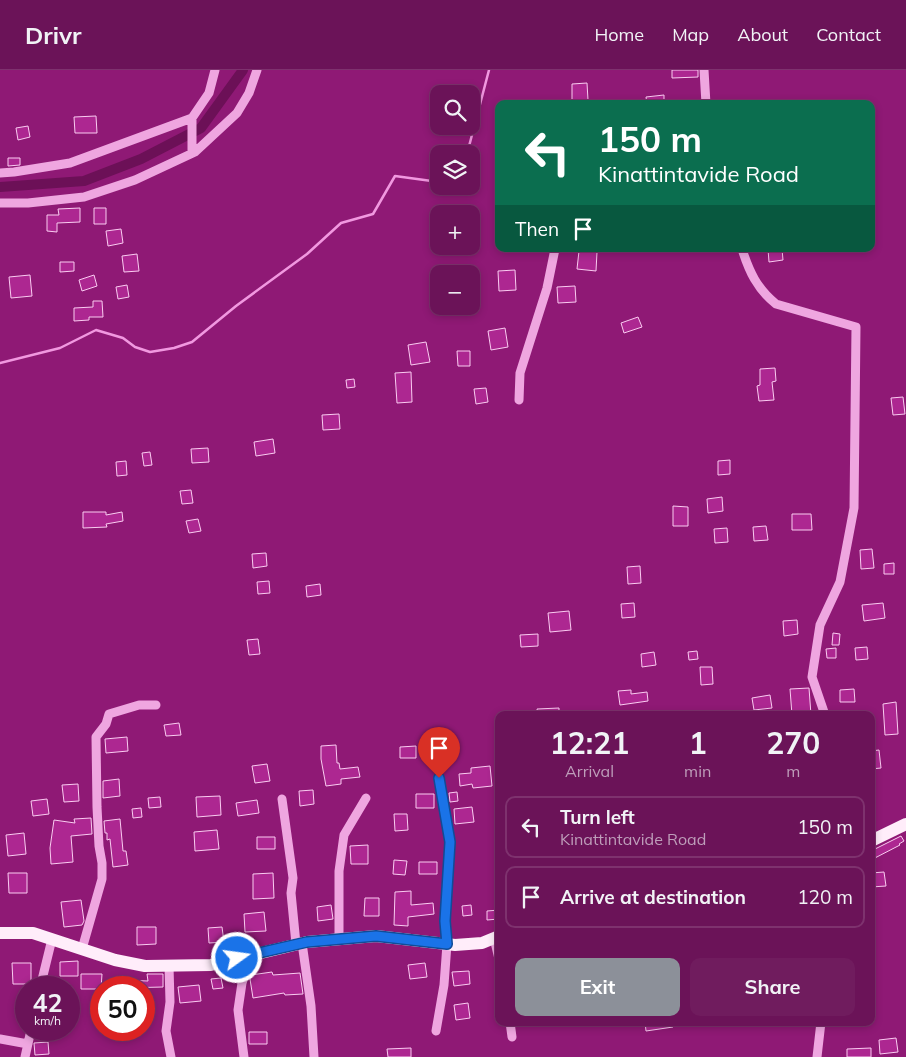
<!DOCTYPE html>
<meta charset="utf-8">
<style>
:root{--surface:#6b1358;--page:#701c5e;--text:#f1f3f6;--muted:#be9eba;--line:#7e326e;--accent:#8c9099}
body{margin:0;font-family:Mulish,sans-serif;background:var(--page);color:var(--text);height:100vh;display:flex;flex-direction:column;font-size:19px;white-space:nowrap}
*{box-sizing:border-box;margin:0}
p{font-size:16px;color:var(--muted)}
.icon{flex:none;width:28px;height:28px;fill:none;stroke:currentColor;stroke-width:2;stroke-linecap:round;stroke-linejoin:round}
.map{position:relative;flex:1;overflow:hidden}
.drawer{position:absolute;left:495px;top:641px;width:380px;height:315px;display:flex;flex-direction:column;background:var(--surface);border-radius:10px;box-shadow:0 2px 8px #0003,0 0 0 1px var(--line)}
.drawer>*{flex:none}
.top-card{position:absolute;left:495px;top:30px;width:380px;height:152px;border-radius:10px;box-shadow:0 2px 8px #0003,0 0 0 1px var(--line);background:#0b6e4f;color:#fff;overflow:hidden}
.controls{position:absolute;left:430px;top:15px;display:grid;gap:10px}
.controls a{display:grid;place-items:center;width:50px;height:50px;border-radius:10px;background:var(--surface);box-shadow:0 2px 8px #0003,0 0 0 1px var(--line);font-size:25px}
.speed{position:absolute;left:15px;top:906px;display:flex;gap:10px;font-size:25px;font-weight:700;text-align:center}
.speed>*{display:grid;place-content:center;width:65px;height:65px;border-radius:50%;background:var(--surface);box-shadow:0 2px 8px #0003,0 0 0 1px var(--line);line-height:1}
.speed small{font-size:12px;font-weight:400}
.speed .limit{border:8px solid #d22;background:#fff;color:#111}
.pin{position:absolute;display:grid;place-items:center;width:42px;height:42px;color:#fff;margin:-51px -21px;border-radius:50% 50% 50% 0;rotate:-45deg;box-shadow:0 0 5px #0007}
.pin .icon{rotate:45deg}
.me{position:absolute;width:55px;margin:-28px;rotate:76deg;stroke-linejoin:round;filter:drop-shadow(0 0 4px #0008)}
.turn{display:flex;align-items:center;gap:18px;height:105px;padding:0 20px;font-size:22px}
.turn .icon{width:65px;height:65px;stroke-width:2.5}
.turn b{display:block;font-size:35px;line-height:42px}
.then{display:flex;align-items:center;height:48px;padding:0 20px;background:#0003;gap:10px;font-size:19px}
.eta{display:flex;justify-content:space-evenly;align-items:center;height:85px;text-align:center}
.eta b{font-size:30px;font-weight:700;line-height:35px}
.button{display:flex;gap:10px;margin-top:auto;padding:10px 20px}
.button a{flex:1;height:58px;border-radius:10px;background:var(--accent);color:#fff;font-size:20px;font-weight:700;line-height:58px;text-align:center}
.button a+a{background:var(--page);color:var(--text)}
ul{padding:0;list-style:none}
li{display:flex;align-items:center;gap:15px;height:62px;margin:0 10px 8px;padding:0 10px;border:2px solid var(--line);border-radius:10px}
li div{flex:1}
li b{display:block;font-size:19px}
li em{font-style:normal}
header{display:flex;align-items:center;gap:30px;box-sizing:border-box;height:70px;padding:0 25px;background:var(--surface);border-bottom:1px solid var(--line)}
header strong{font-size:24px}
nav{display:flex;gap:28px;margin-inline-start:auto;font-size:18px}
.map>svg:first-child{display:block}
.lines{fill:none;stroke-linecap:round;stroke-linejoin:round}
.stream{stroke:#f198e0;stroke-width:2.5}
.canal{stroke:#6c1057;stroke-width:10}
.building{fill:#ad2791;stroke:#faccf1}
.minor{stroke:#efa6e0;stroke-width:9}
.major{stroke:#ffedfa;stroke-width:12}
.route-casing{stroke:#114b97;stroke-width:12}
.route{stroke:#1a73e8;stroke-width:9}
</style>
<header>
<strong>Drivr</strong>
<nav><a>Home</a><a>Map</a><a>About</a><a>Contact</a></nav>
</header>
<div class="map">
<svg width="906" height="987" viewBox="0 0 906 987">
<rect width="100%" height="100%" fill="#8f1975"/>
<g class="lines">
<path class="stream" d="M467 84 489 0
M0 293 60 278 96 260 123 268 135 277 150 282 174 278 192 272 236 236 307 184 341 153 373 144 395 106 439 112"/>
<path class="canal" d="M0 117 84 111 141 89 201 58 243 0"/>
</g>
<path class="building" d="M672 0H698V7L672 8Z
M587 13 588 30 572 31V14Z
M664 25V34H647L646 27Z
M96 46 97 63H75L74 47Z
M28 56 30 67 18 70 16 58Z
M8 88H20V95L8 96Z
M80 138V152L57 153V162L47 161V145H59L58 139Z
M94 138H106V154H94Z
M121 159 123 173 108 176 106 161Z
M768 179H782L783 190 769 192Z
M579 181 597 182 596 201 577 199Z
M137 184 139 201 124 202 122 186Z
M60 192H74V201L60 202Z
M515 200 516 220 499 221 498 201Z
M30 205 32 226 11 228 9 207Z
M94 205 97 216 82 221 79 210Z
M127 215 129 227 118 229 116 217Z
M575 216 576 232 558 233 557 217Z
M93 231H102L103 247H89V250L74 251V238L93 237Z
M638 247 642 257 624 263 621 253Z
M505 258 508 277 491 280 488 261Z
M426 272 430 292 411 295 408 275Z
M457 281H470V296H458Z
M775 298 776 311 772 312 774 330 759 331 757 316 760 315V299Z
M411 302 412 332 397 333 395 303Z
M354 309 355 317 347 318 346 310Z
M486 318 488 332 476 334 474 319Z
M903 327 905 344 893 345 891 328Z
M339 344 340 359 323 360 322 345Z
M273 369 275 383 256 386 254 372Z
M208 378 209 392 192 393 191 379Z
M150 382 152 395 144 396 142 383Z
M730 390V404L718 405V391Z
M126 391 127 405 117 406 116 392Z
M191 420 193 433 182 434 180 421Z
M722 427 723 441 708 443 707 429Z
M673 436 688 437V456H673Z
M83 442H106V445L122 442 123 451 106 454 107 457 83 458Z
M792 444H811L812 460H792Z
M198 449 201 461 189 463 186 451Z
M766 456 768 470 754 471 753 457Z
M727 458 728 472 715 473 714 459Z
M872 479 874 498 861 499 860 480Z
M266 483 267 496 253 498 252 484Z
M894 493V504H884V494Z
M640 496 641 513 628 514 627 497Z
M269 511 270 523 258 524 257 512Z
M320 514 321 525 307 527 306 516Z
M634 533 635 547 622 548 621 534Z
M883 533 885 548 864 551 862 535Z
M569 541 571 560 550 562 548 543Z
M797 550 798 564 784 566 783 551Z
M833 563 840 564 839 575H832Z
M538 564V576L521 577 520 565Z
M258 569 260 584 249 585 247 570Z
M867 577 868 589 856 590 855 578Z
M836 578V588H827L826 579Z
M697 581 698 589 689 590 688 582Z
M654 582 656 595 642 597 641 584Z
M700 597H712L713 614 701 615Z
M809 618 811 645H792L790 619Z
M854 619 855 632H840V620Z
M631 620V624L647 622 648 631 620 635 618 621Z
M770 625 772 638 754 640 752 628Z
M896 632 898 664 885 665 883 634Z
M559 638V645H538L537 639Z
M179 653 181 665 166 666 164 655Z
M127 667 128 681 106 683 105 669Z
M336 675 337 693H339L340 699 358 697 360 707 341 709V714L326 716 321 689V676Z
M416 676V688H400V677Z
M879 680 881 698 871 699V681Z
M267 694 270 711 255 713 252 696Z
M490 696 492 716 473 718 472 714 460 716 459 704 471 703V698Z
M119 709 120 726 103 728V711Z
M78 714 79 731 64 732 62 715Z
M313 720 314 734 300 736 299 721Z
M457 722 458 731 450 732 449 723Z
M416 724H434V738H416Z
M220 726 221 745 197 747 196 727Z
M160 727 161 737 149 738 148 728Z
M47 729 49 744 33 746 31 731Z
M257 730 259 743 238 746 236 733Z
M472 737 474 752 455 754 454 739Z
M141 738 142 747 133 748 132 739Z
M394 744H407L408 760 395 761Z
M91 748 92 764 71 766 73 792 51 794 50 778 54 750 75 753 74 749Z
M120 749 123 781H126L128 795 113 797 110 769 107 770V763H105L104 751Z
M217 760 219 779 195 781 194 762Z
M24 763 26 784 8 786 6 765Z
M901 766 904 771 899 774 900 775 871 790V781Z
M257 767H275V779H257Z
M368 775V794H351L350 776Z
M394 790 407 791 405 805 393 804Z
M419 792H437V804H419Z
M884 802 886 816 871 817V803Z
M8 803H27V823H9Z
M273 803 274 828 253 829V804Z
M411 821V835L433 833 434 844 408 847V856L394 855 395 822Z
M365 828H379V846H364Z
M81 830 84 851 82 855 64 857 61 832Z
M331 835 333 849 318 851 317 837Z
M471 835 472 845 463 846 462 836Z
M499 840V849L487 850V841Z
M264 842 266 861 245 862 244 844Z
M137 857H156V874L137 875Z
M222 857 224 872 209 873 208 858Z
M78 891V906H60V892Z
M12 893H31V914H13Z
M425 893 427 907 410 909 408 895Z
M469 901 470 914 454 916 452 902Z
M272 902 273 905 300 903 303 924 285 925 284 923 253 928 250 909 251 905Z
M81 904H102L101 919H81Z
M147 904H163V917L122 918V910L148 911Z
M221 908 223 918 213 919 211 909Z
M199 915 201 931 180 933 178 917Z
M468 933 470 948 456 950 454 935Z
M645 952H673V957L646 961Z
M249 962H267V974H249Z
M896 968 898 982 880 984 879 970Z
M48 972 49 984 35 985 34 973Z
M411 978V987H388L387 979Z
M871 978V987H847V979Z"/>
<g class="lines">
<path class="minor" d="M704 0 706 34
M192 48V83
M0 103 14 102 70 93 192 48 209 23 215 0
M0 133H28L84 127 135 110 195 82 237 43 249 23 257 0
M742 179C749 201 757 219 776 234L856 257 854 438 840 512 820 555 812 607 825 645
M519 330 520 303 547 218 555 179
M282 729 293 808 291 823 296 874
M494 868 499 889
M339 869V801L344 765 366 728
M302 873 311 936 314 987
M82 879 102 809V793L99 776 97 737 96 667 106 654 109 644 139 635H156
M169 896 170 932 166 961 171 987
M40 918 52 869
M510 952 512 967
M436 961 444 915 447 874 445 851 450 772 439 708
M0 969 28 974
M25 987 31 960
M244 987 238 940 242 913 251 885
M817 987 821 952"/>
<path class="major" d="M871 771 906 754
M0 863H33L115 890 145 896 211 895 307 872 376 866 455 875 482 873 499 866"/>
</g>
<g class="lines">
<g class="route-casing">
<path id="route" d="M237 888 307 872 376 866 447 874 445 851 450 772 439 708"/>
</g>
<use href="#route" class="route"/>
</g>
</svg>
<div class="controls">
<a><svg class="icon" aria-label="search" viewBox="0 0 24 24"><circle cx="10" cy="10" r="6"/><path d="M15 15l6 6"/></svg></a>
<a><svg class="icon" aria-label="layers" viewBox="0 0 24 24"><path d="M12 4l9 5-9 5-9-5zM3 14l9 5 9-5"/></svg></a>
<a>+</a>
<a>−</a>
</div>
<div class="speed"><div>42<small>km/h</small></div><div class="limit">50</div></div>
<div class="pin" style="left:439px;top:708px;background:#d93025"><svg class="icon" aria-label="arrive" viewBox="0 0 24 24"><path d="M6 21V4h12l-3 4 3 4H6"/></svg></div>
<svg class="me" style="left:237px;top:888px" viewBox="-20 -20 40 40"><circle r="17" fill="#1a73e8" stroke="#fff" stroke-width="3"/><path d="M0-11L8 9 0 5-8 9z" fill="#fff"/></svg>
<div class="top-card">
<div class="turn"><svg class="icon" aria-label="left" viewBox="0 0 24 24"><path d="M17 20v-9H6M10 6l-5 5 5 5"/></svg><div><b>150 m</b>Kinattintavide Road</div></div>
<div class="then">Then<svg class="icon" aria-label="arrive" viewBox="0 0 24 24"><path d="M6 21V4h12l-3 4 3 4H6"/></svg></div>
</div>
<section class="drawer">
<div class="eta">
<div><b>12:21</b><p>Arrival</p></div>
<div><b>1</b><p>min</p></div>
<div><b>270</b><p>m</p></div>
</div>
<ul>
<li><svg class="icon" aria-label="left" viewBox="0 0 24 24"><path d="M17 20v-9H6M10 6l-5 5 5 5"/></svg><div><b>Turn left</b><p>Kinattintavide Road</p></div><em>150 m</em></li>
<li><svg class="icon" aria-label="arrive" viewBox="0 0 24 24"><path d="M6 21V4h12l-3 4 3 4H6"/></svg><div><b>Arrive at destination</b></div><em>120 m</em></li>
</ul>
<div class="button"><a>Exit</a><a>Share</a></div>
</section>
</div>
